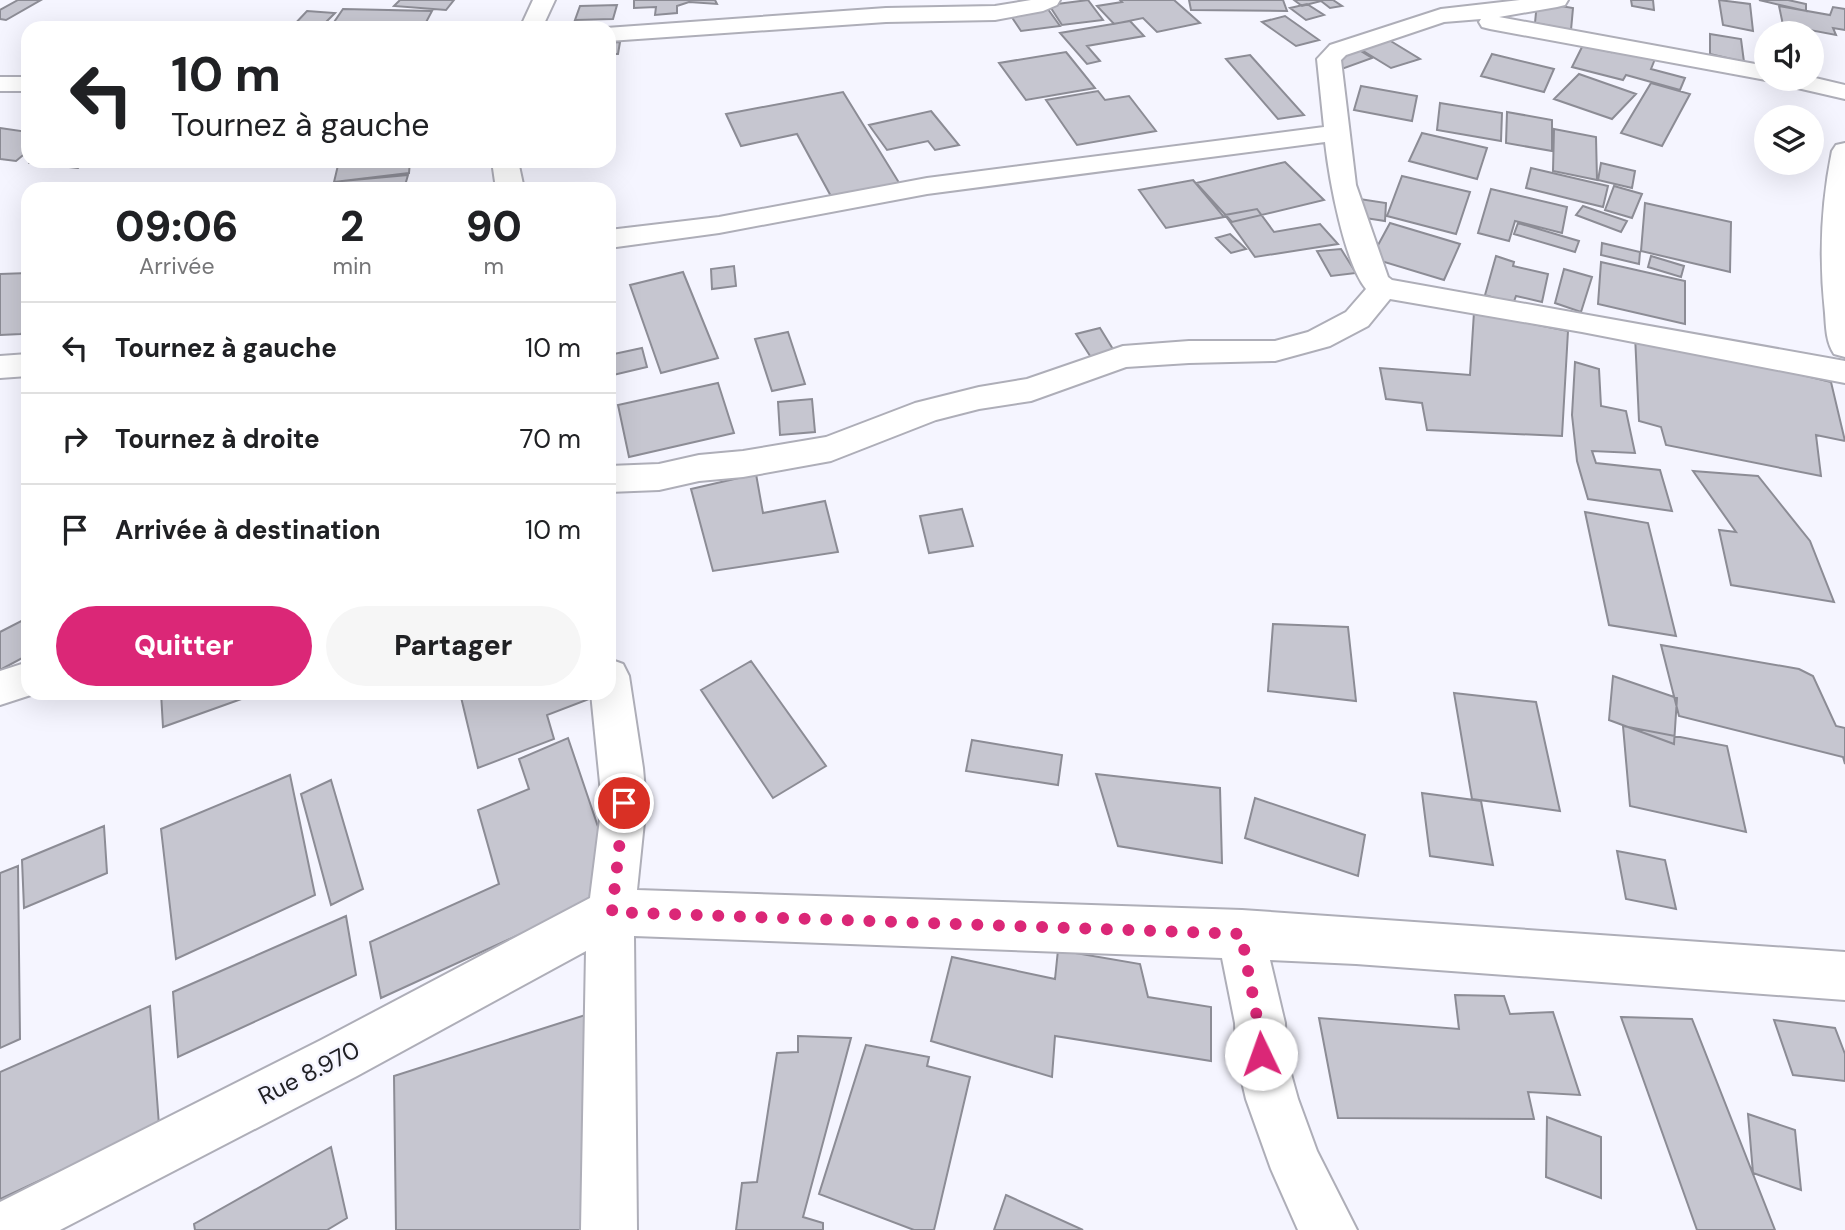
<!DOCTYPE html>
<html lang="fr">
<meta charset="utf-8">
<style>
:root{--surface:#fff;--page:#f6f6f6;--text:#202124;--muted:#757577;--line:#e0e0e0;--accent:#db2777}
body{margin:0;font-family:"DM Sans",sans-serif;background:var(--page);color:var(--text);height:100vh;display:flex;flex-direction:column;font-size:26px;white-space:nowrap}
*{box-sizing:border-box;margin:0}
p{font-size:23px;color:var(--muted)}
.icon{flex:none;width:38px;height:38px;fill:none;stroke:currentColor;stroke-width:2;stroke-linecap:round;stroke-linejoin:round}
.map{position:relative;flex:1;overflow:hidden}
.side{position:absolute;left:21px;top:182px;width:595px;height:518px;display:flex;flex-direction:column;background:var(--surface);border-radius:21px;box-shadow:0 7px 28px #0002}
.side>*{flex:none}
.guide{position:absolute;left:21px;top:21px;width:595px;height:147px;border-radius:21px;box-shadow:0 7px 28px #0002;background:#fff;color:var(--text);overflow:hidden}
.tools{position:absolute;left:1754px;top:21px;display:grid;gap:14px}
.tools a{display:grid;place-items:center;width:70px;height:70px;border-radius:50%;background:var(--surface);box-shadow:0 7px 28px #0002;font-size:35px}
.pin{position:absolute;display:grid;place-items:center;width:60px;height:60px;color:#fff;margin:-30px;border:4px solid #fff;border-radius:50%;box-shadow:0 2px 7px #0007}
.me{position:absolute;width:77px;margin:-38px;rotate:357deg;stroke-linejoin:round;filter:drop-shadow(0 0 5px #0008)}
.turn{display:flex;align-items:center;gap:24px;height:147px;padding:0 35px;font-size:32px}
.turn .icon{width:91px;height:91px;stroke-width:2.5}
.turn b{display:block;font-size:49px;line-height:60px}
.eta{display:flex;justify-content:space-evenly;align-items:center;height:119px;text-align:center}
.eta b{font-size:42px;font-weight:800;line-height:49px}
.button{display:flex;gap:14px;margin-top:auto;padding:14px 35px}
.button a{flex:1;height:80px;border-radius:42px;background:var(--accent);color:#fff;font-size:28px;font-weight:800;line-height:80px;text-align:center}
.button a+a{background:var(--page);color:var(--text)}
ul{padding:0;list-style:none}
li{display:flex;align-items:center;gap:21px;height:91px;padding:0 35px;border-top:2px solid var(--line)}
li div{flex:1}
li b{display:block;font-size:26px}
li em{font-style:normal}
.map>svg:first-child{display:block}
.building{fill:#c6c6d0;stroke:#8c8c95;stroke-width:2}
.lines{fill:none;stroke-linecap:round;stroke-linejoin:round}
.minor-casing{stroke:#aeaeb8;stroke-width:4}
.minor{fill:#fff;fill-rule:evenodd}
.route{stroke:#db2777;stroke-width:12;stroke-dasharray:0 21.6}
.labels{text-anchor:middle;stroke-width:5;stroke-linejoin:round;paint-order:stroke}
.near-street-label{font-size:24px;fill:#212125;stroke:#f5f5ff}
</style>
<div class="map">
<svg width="1845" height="1230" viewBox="0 0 1845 1230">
<rect width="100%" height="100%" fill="#f5f5ff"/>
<path class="building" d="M18 0H41L6 20 0 19V10Z
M400 0H454L446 10 394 6Z
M634 0H715L717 4 689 2 677 6V13L655 15 656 7 634 8Z
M1088 0 1103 20 1062 25 1049 5Z
M1120 0H1174L1200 23 1157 32 1143 18 1114 24 1097 6 1122 2Z
M1189 0H1283L1287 11 1191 10Z
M1294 0H1333L1342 6 1330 8 1321 1 1302 6Z
M1631 0H1653L1654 10 1632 6Z
M1719 0 1750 4 1753 31 1723 25Z
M1759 0H1788L1806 4V11Z
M1537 2 1573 8 1571 30 1535 23Z
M1307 4 1324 15 1306 20 1290 8Z
M617 5 613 19 575 20 580 6Z
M1045 5 1060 26 1021 31 1007 10Z
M1779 6 1830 15 1833 7 1845 9V30L1833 28 1836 35 1783 25Z
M343 9 432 11 423 28H330Z
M307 11 335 13 320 28H291Z
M1285 16 1319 40 1296 46 1262 22Z
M1130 21 1144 36 1087 46 1100 61 1087 64 1060 33Z
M1710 34 1741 39 1744 62 1710 54Z
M1389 40 1420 59 1391 68 1360 49Z
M620 42 618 54H609V43Z
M1615 43 1657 54 1651 69 1685 78 1680 90 1626 75 1623 80 1572 67 1583 45 1611 52Z
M1359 50 1372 58 1339 70 1326 62Z
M1066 52 1095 88 1026 100 999 63Z
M1492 54 1554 69 1544 92 1481 76Z
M1250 55 1304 115 1278 119 1226 59Z
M1579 74 1636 94 1612 119 1554 99Z
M1651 83 1690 94 1662 146 1621 133Z
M1361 86 1417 96 1412 121 1354 110Z
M1098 91 1105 100 1129 96 1156 131 1077 145 1046 100Z
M843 92 906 194 838 209 797 134 741 146 726 114Z
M1440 103 1502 113 1501 141 1437 130Z
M931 111 959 145 935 150 928 141 887 150 869 125Z
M1507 112 1552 120V151L1506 143Z
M0 128 28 132V151L16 161 0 159Z
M1554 129 1596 137 1597 180 1553 171Z
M1422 133 1487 148 1477 179 1409 161Z
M32 161H85L78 168 30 163Z
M339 161H410L409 173 334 182Z
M1285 162 1324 200 1232 222 1196 183Z
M1601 163 1635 171 1632 188 1598 180Z
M1531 168 1608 186 1603 207 1526 188Z
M408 175 404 189H339L342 181Z
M1402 176 1470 192 1456 234 1387 216Z
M1193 180 1224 217 1166 228 1139 190Z
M1614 186 1642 194 1632 218 1605 210Z
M1491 189 1567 207 1562 233 1515 221 1509 241 1478 233Z
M1353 198 1386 203 1385 221 1352 216Z
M1645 203 1731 222 1730 272 1641 251Z
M1583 206 1627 221 1621 232 1576 215Z
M1257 209 1274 232 1320 224 1338 244 1255 257 1225 215Z
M1390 223 1460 244 1444 280 1371 258Z
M1518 223 1579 241 1575 252 1514 234Z
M1230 234 1246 249 1231 253 1216 238Z
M1602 243 1640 252 1639 264 1601 255Z
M1341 249 1356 273 1331 276 1317 251Z
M1496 256 1514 262 1513 266 1548 274 1542 302 1516 296 1513 304 1485 295Z
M1651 256 1684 266 1681 277 1648 267Z
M1601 262 1685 281V324L1598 304Z
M734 266 736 286 712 289 711 269Z
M1564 269 1592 277 1581 312 1555 303Z
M683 272 718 358 661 373 630 285Z
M28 273V324L21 334 0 335V274Z
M1474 312 1568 331 1562 436 1427 430 1422 403 1386 399 1380 368 1470 375Z
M1100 328 1116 354 1092 359 1076 334Z
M788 332 805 384 772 391 755 339Z
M1635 335 1831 382 1845 441 1816 435 1821 476 1666 445 1661 427 1639 421Z
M642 348 647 367 609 376V355Z
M1575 362 1599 369 1601 406 1626 411 1635 453 1592 451 1596 463 1660 470 1672 511 1588 499 1577 461 1572 415Z
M718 383 734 433 629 457 618 405Z
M812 399 815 432 780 435 778 402Z
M1693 471 1758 476 1810 541 1834 602 1731 585 1719 530 1736 532Z
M756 474 763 513 825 501 838 552 713 571 691 489Z
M962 509 973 546 929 553 920 516Z
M1585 512 1648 523 1676 636 1609 625Z
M27 618 28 655 0 670V632Z
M1273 624 1348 627 1356 701 1268 691Z
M1661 645 1799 669 1813 676 1836 726 1845 728V764L1843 757 1679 716Z
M751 661 826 766 773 798 701 690Z
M1613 676 1677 698 1674 744 1609 720Z
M161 693H247V697L163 727Z
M460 693H602V694L547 715 554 739 478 768Z
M1454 693 1536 702 1560 811 1472 799Z
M1623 726 1727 746 1746 832 1630 806Z
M568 738 619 889 381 998 370 942 499 884 478 810 529 789 519 759Z
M972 740 1062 755 1058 785 966 771Z
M1096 774 1220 788 1222 863 1118 846Z
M290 775 315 895 176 959 161 829Z
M331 780 363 889 331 905 301 794Z
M1422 793 1481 801 1493 865 1430 856Z
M1255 798 1365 835 1358 876 1245 838Z
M104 826 107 873 24 908 22 860Z
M1617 851 1665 860 1676 909 1626 899Z
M18 866 20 1039 0 1048V873Z
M346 916 356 975 178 1057 173 992Z
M1058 950 1140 964 1148 997 1211 1007V1061L1055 1036 1052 1077 931 1041 952 957 1055 979Z
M1455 995 1504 996 1510 1014 1553 1012 1580 1095 1528 1092 1534 1119 1338 1118 1319 1018 1459 1029Z
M150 1006 159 1125 0 1199V1072Z
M601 1010 604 1230H396L394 1076Z
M1621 1017 1692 1019 1775 1230H1697Z
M1774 1020 1835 1028 1845 1054V1081L1793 1075Z
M798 1036 851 1038 803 1217 823 1223V1230H736L742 1183 757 1182 777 1053 798 1052Z
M866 1045 929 1057 927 1066 970 1077 934 1230H914L819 1194Z
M1748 1114 1795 1130 1801 1190 1753 1173Z
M1547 1117 1601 1137V1198L1546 1177Z
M331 1147 347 1218 327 1230H195L194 1224Z
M1006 1195 1083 1230H994Z"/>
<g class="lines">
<g class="minor-casing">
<path id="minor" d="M533 0H555L542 28H520Z
M1031 0H1060L1057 5 1043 11 995 20 886 22 609 41V28H606L886 8 995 6Z
M1520 0H1568L1565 5 1557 7 1499 17 1766 66V79H1772L1766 80 1490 29 1482 27 1479 22 1481 19 1444 22 1346 55 1341 60 1356 185 1388 277 1392 280 1845 361V383L1582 332 1390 299 1368 326 1330 346 1275 361 1189 363 1126 367 1031 401 979 409 936 420 831 461 743 477 699 481 659 490 609 492V466L659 464 699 455 743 451 826 437 915 403 979 387 1027 379 1123 346 1189 341H1275L1308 332 1346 312 1366 289C1344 262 1329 178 1325 142L927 194 719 233 609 248V230L719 217 927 178 1324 127 1317 59 1330 45 1441 9Z
M0 77H28V91H0Z
M1811 77 1845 85V99L1780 84 1777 79Z
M1845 143V357L1834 354C1826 342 1826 327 1825 313 1819 258 1821 205 1832 151L1836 145Z
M492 161H518L524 189H496Z
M28 354V376L0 378V356Z
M609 659 623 664 629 676 643 768 646 803 637 890 1242 910 1845 952V1000L1356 964 1270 960 1285 1023 1286 1056 1298 1099 1317 1151 1357 1230H1298L1271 1169 1246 1099 1236 1056 1235 1023 1222 958 634 936 637 1230H581L586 951 357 1076 60 1230H0V1202L321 1040 590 898 602 803 591 693H609Z
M28 662V693H37L0 705V671Z"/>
</g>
<use href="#minor" class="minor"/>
</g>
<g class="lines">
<path class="route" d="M624 803 612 912 1242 934C1247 975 1259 1013 1261 1054"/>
</g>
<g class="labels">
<g class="near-street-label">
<text transform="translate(309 1073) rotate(-27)" y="8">Rue 8.970</text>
</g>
</g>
</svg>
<div class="tools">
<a><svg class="icon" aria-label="sound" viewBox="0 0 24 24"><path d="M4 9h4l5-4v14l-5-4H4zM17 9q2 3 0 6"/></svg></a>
<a><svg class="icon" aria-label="layers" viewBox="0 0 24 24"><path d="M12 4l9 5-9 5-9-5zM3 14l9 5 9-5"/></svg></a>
</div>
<div class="pin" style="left:624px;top:803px;background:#d93025"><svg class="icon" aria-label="arrive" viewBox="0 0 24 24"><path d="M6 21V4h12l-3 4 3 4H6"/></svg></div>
<svg class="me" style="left:1261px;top:1054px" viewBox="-20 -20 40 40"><circle r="19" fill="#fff"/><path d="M0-13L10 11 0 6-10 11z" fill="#db2777"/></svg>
<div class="guide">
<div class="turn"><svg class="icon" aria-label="left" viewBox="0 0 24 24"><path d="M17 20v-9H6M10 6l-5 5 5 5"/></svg><div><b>10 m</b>Tournez à gauche</div></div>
</div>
<section class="side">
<div class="eta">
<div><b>09:06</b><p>Arrivée</p></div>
<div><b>2</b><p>min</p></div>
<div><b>90</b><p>m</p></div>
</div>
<ul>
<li><svg class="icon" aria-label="left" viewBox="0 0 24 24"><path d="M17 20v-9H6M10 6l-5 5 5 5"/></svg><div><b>Tournez à gauche</b></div><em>10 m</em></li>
<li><svg class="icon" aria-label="right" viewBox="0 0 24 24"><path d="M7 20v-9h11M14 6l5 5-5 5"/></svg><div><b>Tournez à droite</b></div><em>70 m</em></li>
<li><svg class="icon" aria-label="arrive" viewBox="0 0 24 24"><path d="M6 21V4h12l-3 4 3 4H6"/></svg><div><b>Arrivée à destination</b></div><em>10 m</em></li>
</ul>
<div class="button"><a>Quitter</a><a>Partager</a></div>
</section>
</div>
